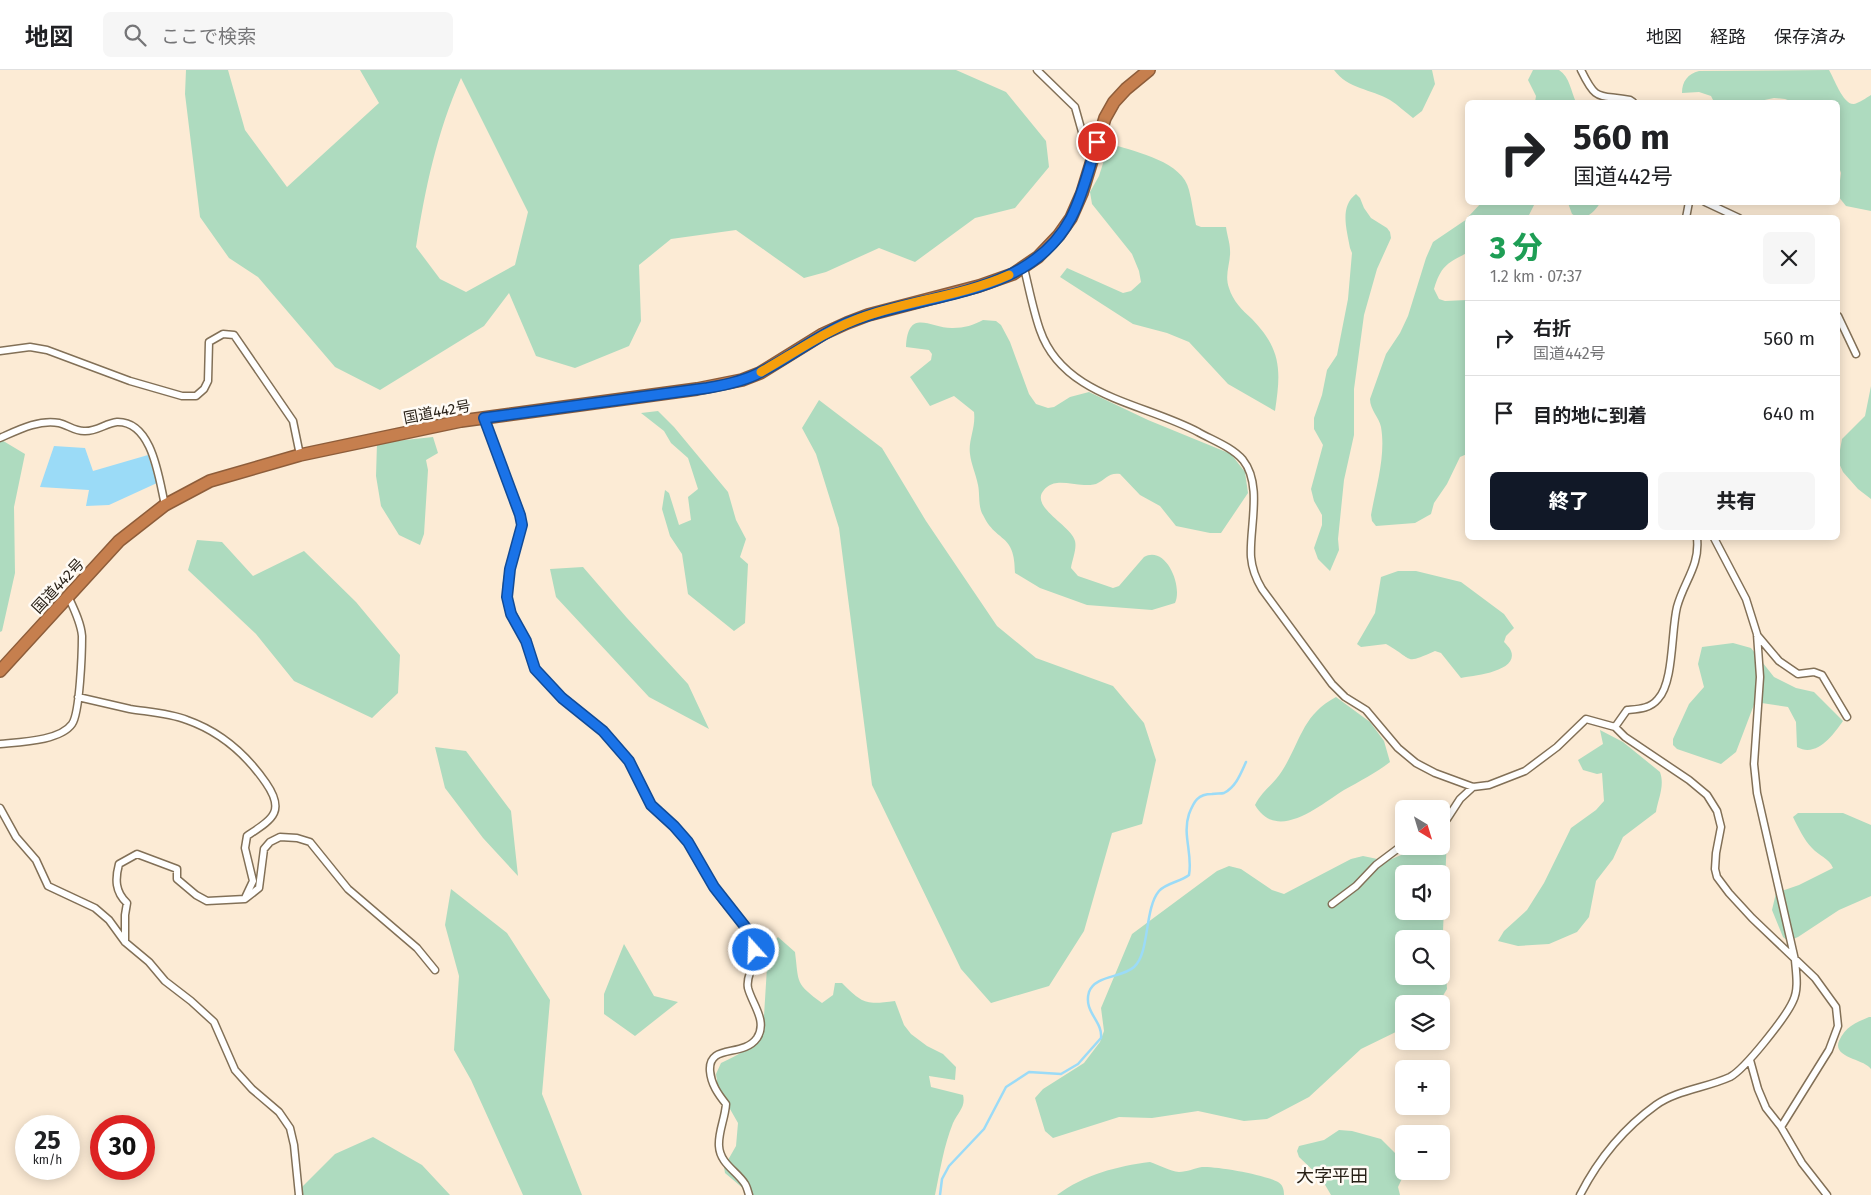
<!DOCTYPE html>
<html lang="ja">
<meta charset="utf-8">
<style>
:root{--surface:#fff;--page:#f6f6f6;--text:#202124;--muted:#757577;--line:#e0e0e0;--accent:#111827}
body{margin:0;font-family:"Fira Sans","Noto Sans JP",sans-serif;background:var(--page);color:var(--text);height:100vh;display:flex;flex-direction:column;font-size:19px;white-space:nowrap}
*{box-sizing:border-box;margin:0}
p{font-size:16px;color:var(--muted)}
.icon{flex:none;width:28px;height:28px;fill:none;stroke:currentColor;stroke-width:2;stroke-linecap:round;stroke-linejoin:round}
.map{position:relative;flex:1;overflow:hidden}
.sheet{position:absolute;left:1465px;top:145px;width:375px;height:325px;display:flex;flex-direction:column;background:var(--surface);border-radius:8px;box-shadow:0 2px 12px #0003}
.sheet>*{flex:none}
.banner{position:absolute;left:1465px;top:30px;width:375px;height:105px;border-radius:8px;box-shadow:0 2px 12px #0003;background:#fff;color:var(--text);overflow:hidden}
.needle{width:32px;rotate:142deg}
.controls{position:absolute;left:1395px;top:730px;display:grid;gap:10px}
.controls a{display:grid;place-items:center;width:55px;height:55px;border-radius:8px;background:var(--surface);box-shadow:0 2px 12px #0003;font-size:25px}
.speed{position:absolute;left:15px;top:1045px;display:flex;gap:10px;font-size:25px;font-weight:700;text-align:center}
.speed>*{display:grid;place-content:center;width:65px;height:65px;border-radius:50%;background:var(--surface);box-shadow:0 2px 12px #0003;line-height:1}
.speed small{font-size:12px;font-weight:400}
.speed .limit{border:8px solid #d22;background:#fff;color:#111}
.pin{position:absolute;display:grid;place-items:center;width:42px;height:42px;color:#fff;margin:-21px;border:2px solid #fff;border-radius:50%;box-shadow:0 1px 5px #0007}
.me{position:absolute;width:55px;margin:-28px;rotate:340deg;stroke-linejoin:round;filter:drop-shadow(0 0 4px #0008)}
.turn{display:flex;align-items:center;gap:18px;height:105px;padding:0 25px;font-size:22px}
.turn .icon{width:65px;height:65px;stroke-width:2.5}
.turn b{display:block;font-size:35px;line-height:42px}
.round{display:grid;place-items:center;flex:none;width:52px;height:52px;border-radius:8px;background:var(--page)}
.summary{display:flex;align-items:center;justify-content:space-between;height:85px;padding:0 25px}
h1{font-size:30px;font-weight:800;line-height:38px;color:#1e9e55}
.action{display:flex;gap:10px;margin-top:auto;padding:10px 25px}
.action a{flex:1;height:58px;border-radius:8px;background:var(--accent);color:#fff;font-size:20px;font-weight:800;line-height:58px;text-align:center}
.action a+a{background:var(--page);color:var(--text)}
ul{padding:0;list-style:none}
li{display:flex;align-items:center;gap:15px;height:75px;padding:0 25px;border-top:1px solid var(--line)}
li div{flex:1}
li b{display:block;font-size:19px}
li em{font-style:normal}
header{display:flex;align-items:center;gap:30px;box-sizing:border-box;height:70px;padding:0 25px;background:var(--surface);border-bottom:1px solid var(--line)}
header strong{font-size:24px}
nav{display:flex;gap:28px;margin-inline-start:auto;font-size:18px}
.search{width:350px;height:45px;background:var(--page);display:flex;align-items:center;gap:12px;box-sizing:border-box;padding:0 18px;border-radius:8px;color:var(--muted);font-size:19px}
.map>svg:first-child{display:block}
.green{fill:#aedbbf;fill-rule:evenodd}
.water{fill:#9bdbf7}
.lines{fill:none;stroke-linecap:round;stroke-linejoin:round}
.stream{stroke:#9bdbf7;stroke-width:2.5}
.street-casing{stroke:#827057;stroke-width:9}
.highway-casing{stroke:#8e5d3a;stroke-width:14}
.street{stroke:#fff;stroke-width:6}
.highway{stroke:#c67f4e;stroke-width:11}
.route-casing{stroke:#114b97;stroke-width:12}
.route{stroke:#1a73e8;stroke-width:9}
.slow{stroke:#f59e0b;stroke-width:9}
.labels{text-anchor:middle;stroke-width:5;stroke-linejoin:round;paint-order:stroke}
.street-label{font-size:15px;fill:#271f15;stroke:#fffbf5}
.quarter-label{font-size:18px;fill:#271f15;stroke:#fffbf5}
</style>
<header>
<strong>地図</strong>
<div class="search"><svg class="icon" aria-label="search" viewBox="0 0 24 24"><circle cx="10" cy="10" r="6"/><path d="M15 15l6 6"/></svg>ここで検索</div>
<nav><a>地図</a><a>経路</a><a>保存済み</a></nav>
</header>
<div class="map">
<svg width="1871" height="1125" viewBox="0 0 1871 1125">
<rect width="100%" height="100%" fill="#fcebd5"/>
<path class="green" d="M186 0H228L245 60 287 117 379 33 360 0H956L1006 22 1046 71 1049 97 1015 138 975 148 915 192 879 178 826 202 804 208 736 160 671 169 639 195 641 251 629 276 575 298 536 286 509 223 484 256 380 320 335 297 258 207 229 188 200 147 185 24ZM461 8 528 142 515 195 466 222 440 209 416 177C425 119 437 62 461 8Z
M1334 0H1432L1435 14 1422 41 1413 48C1405 42 1398 35 1390 30 1371 19 1348 19 1334 0Z
M1533 0H1559C1570 7 1571 22 1576 32H1535L1536 26 1528 10Z
M1829 0C1834 8 1843 35 1854 34 1859 33 1866 28 1871 25V141L1846 136 1838 126 1841 103 1838 94V32H1793L1785 29 1774 28 1755 32H1714L1711 26 1699 22 1682 23C1682 11 1688 4 1699 1Z
M1114 75C1137 82 1183 92 1189 120 1192 131 1193 143 1196 155L1201 157H1226C1227 165 1230 173 1230 180 1231 193 1224 204 1229 218 1233 231 1242 240 1252 249 1282 280 1281 301 1275 341L1228 314 1189 272 1167 263 1133 254 1060 207 1067 198 1123 223 1131 221 1141 212 1139 201 1132 184 1092 134 1090 122 1099 106 1106 84Z
M1356 124 1360 128 1364 138 1371 148 1387 158 1390 162 1391 168 1377 199 1364 245 1354 319V365L1344 410 1338 469 1339 480 1330 501 1318 489 1314 478 1322 455V445L1314 431 1311 419 1323 375 1314 359V348L1322 325 1327 300 1337 285 1348 229 1352 183 1350 178C1347 160 1339 137 1356 124Z
M1482 132H1535V133L1528 147H1468Z
M1568 133V132L1600 133C1593 144 1584 152 1572 144Z
M1467 149V183C1447 193 1441 196 1434 219L1439 229 1445 231 1467 230V384L1460 387 1447 414 1434 433 1431 444 1415 453 1376 456 1372 451 1371 445C1376 417 1386 386 1381 357 1379 347 1370 340 1370 329L1386 284 1400 263 1408 246 1426 188 1433 172Z
M983 250 996 251 1001 255 1010 272 1029 324 1036 334 1048 338 1054 337 1070 327 1089 322 1148 350 1231 384 1245 402 1248 423 1221 463H1210L1176 456 1160 436 1140 425 1120 404C1109 402 1105 410 1096 414 1093 415 1088 415 1084 415 1075 415 1066 412 1057 413 1053 413 1047 416 1044 420 1029 437 1071 455 1075 471 1077 479 1072 490 1071 498L1078 506 1113 518 1119 516 1144 487C1166 475 1183 516 1175 533L1152 540 1087 535 1040 518 1015 503C1015 462 997 474 983 445 978 437 980 424 978 415 976 404 971 394 970 384 968 370 976 358 974 342L954 326 930 336 910 307 931 290 932 284 929 280 906 277C908 236 931 259 953 258 964 258 974 255 983 250Z
M1871 316V429L1858 419 1843 402 1838 391 1842 369 1865 346Z
M819 330 882 378 926 451 997 556 1036 588 1113 616 1144 653 1156 690 1142 754 1112 763 1084 861 1049 916 991 933 961 899 872 715 839 458 816 384 802 358Z
M658 341 674 357 728 422 736 450 746 469 740 487 748 494 745 553 734 561 688 524 682 484 670 466 662 439 665 420 669 423 679 455 691 450 688 427 698 419 688 388 671 373 664 361 641 343Z
M433 367 438 383 426 390 428 400 424 464 420 475 399 465 381 436 376 406 377 373Z
M0 369 25 384 14 437 15 503 2 561 0 562Z
M197 470 222 472 253 506 304 481 356 532 400 585 398 623 372 648 294 611 256 564 188 500Z
M583 497 627 548 688 614 709 659 649 627 556 527 550 499Z
M1398 501H1416L1461 512 1504 544 1514 558 1506 566 1504 572C1506 574 1510 578 1511 581 1519 602 1472 606 1461 608L1441 583 1435 581C1403 595 1415 590 1386 574L1361 577 1357 574 1375 543 1381 507Z
M1733 573 1751 578 1774 607 1796 618 1814 622 1843 651C1833 665 1817 688 1797 677L1796 652 1788 637 1755 632 1736 682 1721 694 1677 679 1673 675V669L1689 634 1704 617 1698 594 1702 577Z
M1336 627 1370 652 1384 671 1390 692C1376 703 1360 711 1344 720 1320 735 1277 773 1255 735 1262 721 1274 714 1282 701 1301 671 1302 645 1336 627Z
M1600 660 1623 672 1660 702C1665 716 1658 729 1656 742L1623 767 1613 789 1596 811 1589 847 1577 862 1549 874 1518 876 1498 871 1504 861 1527 840 1544 813 1571 758 1596 740 1604 731 1602 703 1597 704 1583 700 1578 690 1603 674Z
M435 677 466 681 511 741 518 806 483 768 445 718Z
M1798 743H1843L1871 755V826L1839 840 1798 867 1788 871 1783 867 1772 840 1776 823 1799 815 1833 798C1829 788 1819 786 1812 778 1804 770 1798 757 1793 747Z
M1447 766 1443 861 1447 919 1441 929 1435 934H1404V958L1361 979 1309 1027 1267 1049 1244 1051 1198 1041 1152 1048 1119 1047 1053 1068 1045 1061 1035 1028 1043 1019 1084 993 1100 972 1104 961 1101 938 1132 864 1217 801 1229 796 1241 799 1272 820 1284 824 1351 789 1363 786 1387 791 1422 776H1441V768ZM1404 804H1441V841H1404ZM1404 869H1441V906H1404Z
M451 819 507 863 550 930 542 1024 582 1125H523L471 1010 454 980 459 906 445 855Z
M778 867 795 882C799 914 795 913 822 933L833 925 835 913H842C863 934 866 935 895 931L904 955 911 964 927 976 943 984 956 997 955 1010 929 1006 931 1017 963 1025C966 1037 958 1042 953 1053 944 1075 940 1101 935 1125H751L725 1103 724 1097 736 1076 738 1053 718 1018 716 1004 721 993C738 985 752 978 763 962L768 881 770 875Z
M624 874 654 926 678 932 635 966 604 944V924Z
M1869 947H1871V999C1865 989 1832 988 1839 971 1845 957 1855 953 1869 947Z
M1339 1060 1352 1061 1381 1069 1403 1091 1404 1101 1405 1102 1398 1117 1400 1125H1331L1321 1108 1299 1087 1297 1081 1299 1076 1324 1070Z
M373 1067 422 1095 450 1125H294L335 1084Z
M1150 1092C1159 1095 1170 1101 1179 1102 1187 1102 1195 1098 1202 1097 1216 1096 1266 1105 1278 1112 1283 1115 1284 1120 1284 1125H1057C1084 1105 1117 1096 1150 1092Z"/>
<path class="water" d="M54 376 85 378 93 401 148 385 157 413 109 435 86 436 89 420 40 417Z"/>
<g class="lines">
<path class="stream" d="M940 1125 942 1109 949 1096 984 1059 1006 1017 1029 1002 1061 1004 1078 994 1101 968C1103 951 1083 942 1089 922 1095 905 1122 908 1134 897 1150 883 1144 839 1159 821 1166 813 1180 812 1189 805 1193 784 1182 765 1189 744 1194 731 1198 724 1212 724 1216 723 1221 724 1224 723 1236 717 1241 703 1246 692"/>
<g class="street-casing">
<path id="street" d="M1037 0 1075 37 1084 69 1093 83
M1581 0C1597 33 1598 24 1630 30L1633 32
M1705 132 1739 148
M1686 148 1689 132
M1024 198C1029 218 1033 240 1040 260 1063 327 1144 333 1198 362 1212 370 1232 377 1243 390 1263 415 1249 459 1251 487 1252 499 1256 509 1262 519L1332 614 1345 627 1366 640 1398 678 1416 693 1435 703 1473 717 1489 715 1525 701 1557 677 1586 649 1615 657 1625 667 1689 710 1707 725 1717 741 1721 757 1716 783 1715 799 1717 807 1729 823 1752 848 1815 908 1836 937 1838 956 1829 980 1781 1057
M1838 246 1856 284
M0 281 30 277 47 280 130 311 182 326H196L204 319 208 311 209 272 223 264 234 265 293 351 300 385
M484 348 521 445C523 472 502 503 508 530 511 547 520 556 526 571 530 580 530 591 536 599 554 626 583 640 605 663 613 672 623 682 629 692 638 705 642 723 652 736 663 749 678 758 688 773 701 793 710 816 726 834 733 843 742 850 747 861 751 870 756 883 753 893 751 903 746 908 748 918 752 934 768 951 757 968 743 988 708 973 710 1001 711 1014 718 1024 726 1034 725 1049 718 1062 719 1076 720 1094 737 1101 745 1114 747 1117 748 1122 749 1125
M0 368C18 360 39 349 59 353 68 355 74 361 84 361 96 362 106 353 117 352 153 351 159 410 165 435
M1757 565 1779 591 1798 604 1814 602 1822 605 1847 647
M78 627C95 631 113 635 130 639 149 642 169 643 187 650 221 662 246 684 266 713 286 742 272 749 247 766L245 778 253 811 245 828
M1615 657 1627 640C1638 639 1650 639 1658 629 1674 612 1671 561 1677 537 1684 511 1700 496 1697 468
M0 674C20 672 60 671 72 654 80 643 82 581 82 566 81 553 74 539 68 526
M0 738 16 767 36 790 48 816 95 838 109 850 125 872 149 892 165 911 191 931 214 952 235 1000 252 1019 279 1042 290 1058 294 1075 299 1125
M1441 754 1447 749 1460 729 1473 717
M1332 834 1356 816 1376 795 1404 774
M125 872V845L127 833C115 822 115 809 119 794L137 784 177 799V809L196 825 207 831 245 829 259 818 264 779 270 772 280 767 297 768 310 772 348 819 417 878 435 900
M1750 990 1758 1019 1766 1038 1781 1057 1802 1093 1827 1125
M1580 1125C1598 1090 1624 1058 1656 1035 1677 1020 1706 1018 1730 1007 1745 999 1786 947 1793 931 1799 919 1796 903 1795 890L1757 723 1754 694 1760 607 1757 564 1746 529 1714 468"/>
</g>
<g class="highway-casing">
<path id="highway" d="M0 601 119 471 165 435 210 411 300 385 461 351 697 319 742 310 760 303 823 264 847 253 868 245 979 216 1013 204 1038 187 1059 165 1071 148 1082 123 1105 48 1114 32 1126 19 1149 0"/>
</g>
<use href="#street" class="street"/>
<use href="#highway" class="highway"/>
</g>
<g class="lines">
<g class="route-casing">
<path id="route" d="M754 880 747 859 714 817 688 772 674 756 651 735 629 691 603 661 562 628 535 599 526 571 511 544 507 527 510 499 522 455 520 445 484 348 707 318C725 315 745 311 761 302 791 287 816 266 847 253 922 222 1028 229 1071 148 1083 125 1089 98 1097 72"/>
</g>
<use href="#route" class="route"/>
<path class="slow" d="M761 302C796 282 828 259 866 246 913 230 964 225 1009 205"/>
</g>
<g class="labels">
<g class="street-label">
<text transform="translate(437 342) rotate(-11)" y="5">国道442号</text>
<text transform="translate(58 516) rotate(-47)" y="5">国道442号</text>
</g>
<g class="quarter-label">
<text x="1332" y="1112">大字平田</text>
</g>
</g>
</svg>
<div class="controls">
<a><svg class="needle" viewBox="-14 -14 28 28"><path d="M0-13l5 13h-10z" fill="#e53935"/><path d="M0 13l5-13h-10z" fill="#757577"/></svg></a>
<a><svg class="icon" aria-label="sound" viewBox="0 0 24 24"><path d="M4 9h4l5-4v14l-5-4H4zM17 9q2 3 0 6"/></svg></a>
<a><svg class="icon" aria-label="search" viewBox="0 0 24 24"><circle cx="10" cy="10" r="6"/><path d="M15 15l6 6"/></svg></a>
<a><svg class="icon" aria-label="layers" viewBox="0 0 24 24"><path d="M12 4l9 5-9 5-9-5zM3 14l9 5 9-5"/></svg></a>
<a>+</a>
<a>−</a>
</div>
<div class="speed"><div>25<small>km/h</small></div><div class="limit">30</div></div>
<div class="pin" style="left:1097px;top:72px;background:#d93025"><svg class="icon" aria-label="arrive" viewBox="0 0 24 24"><path d="M6 21V4h12l-3 4 3 4H6"/></svg></div>
<svg class="me" style="left:754px;top:880px" viewBox="-20 -20 40 40"><circle r="17" fill="#1a73e8" stroke="#fff" stroke-width="3"/><path d="M0-11L8 9 0 5-8 9z" fill="#fff"/></svg>
<div class="banner">
<div class="turn"><svg class="icon" aria-label="right" viewBox="0 0 24 24"><path d="M7 20v-9h11M14 6l5 5-5 5"/></svg><div><b>560 m</b>国道442号</div></div>
</div>
<section class="sheet">
<div class="summary"><div><h1>3 分</h1><p>1.2 km · 07:37</p></div><a class="round"><svg class="icon" aria-label="close" viewBox="0 0 24 24"><path d="M6 6l12 12M18 6L6 18"/></svg></a></div>
<ul>
<li><svg class="icon" aria-label="right" viewBox="0 0 24 24"><path d="M7 20v-9h11M14 6l5 5-5 5"/></svg><div><b>右折</b><p>国道442号</p></div><em>560 m</em></li>
<li><svg class="icon" aria-label="arrive" viewBox="0 0 24 24"><path d="M6 21V4h12l-3 4 3 4H6"/></svg><div><b>目的地に到着</b></div><em>640 m</em></li>
</ul>
<div class="action"><a>終了</a><a>共有</a></div>
</section>
</div>
